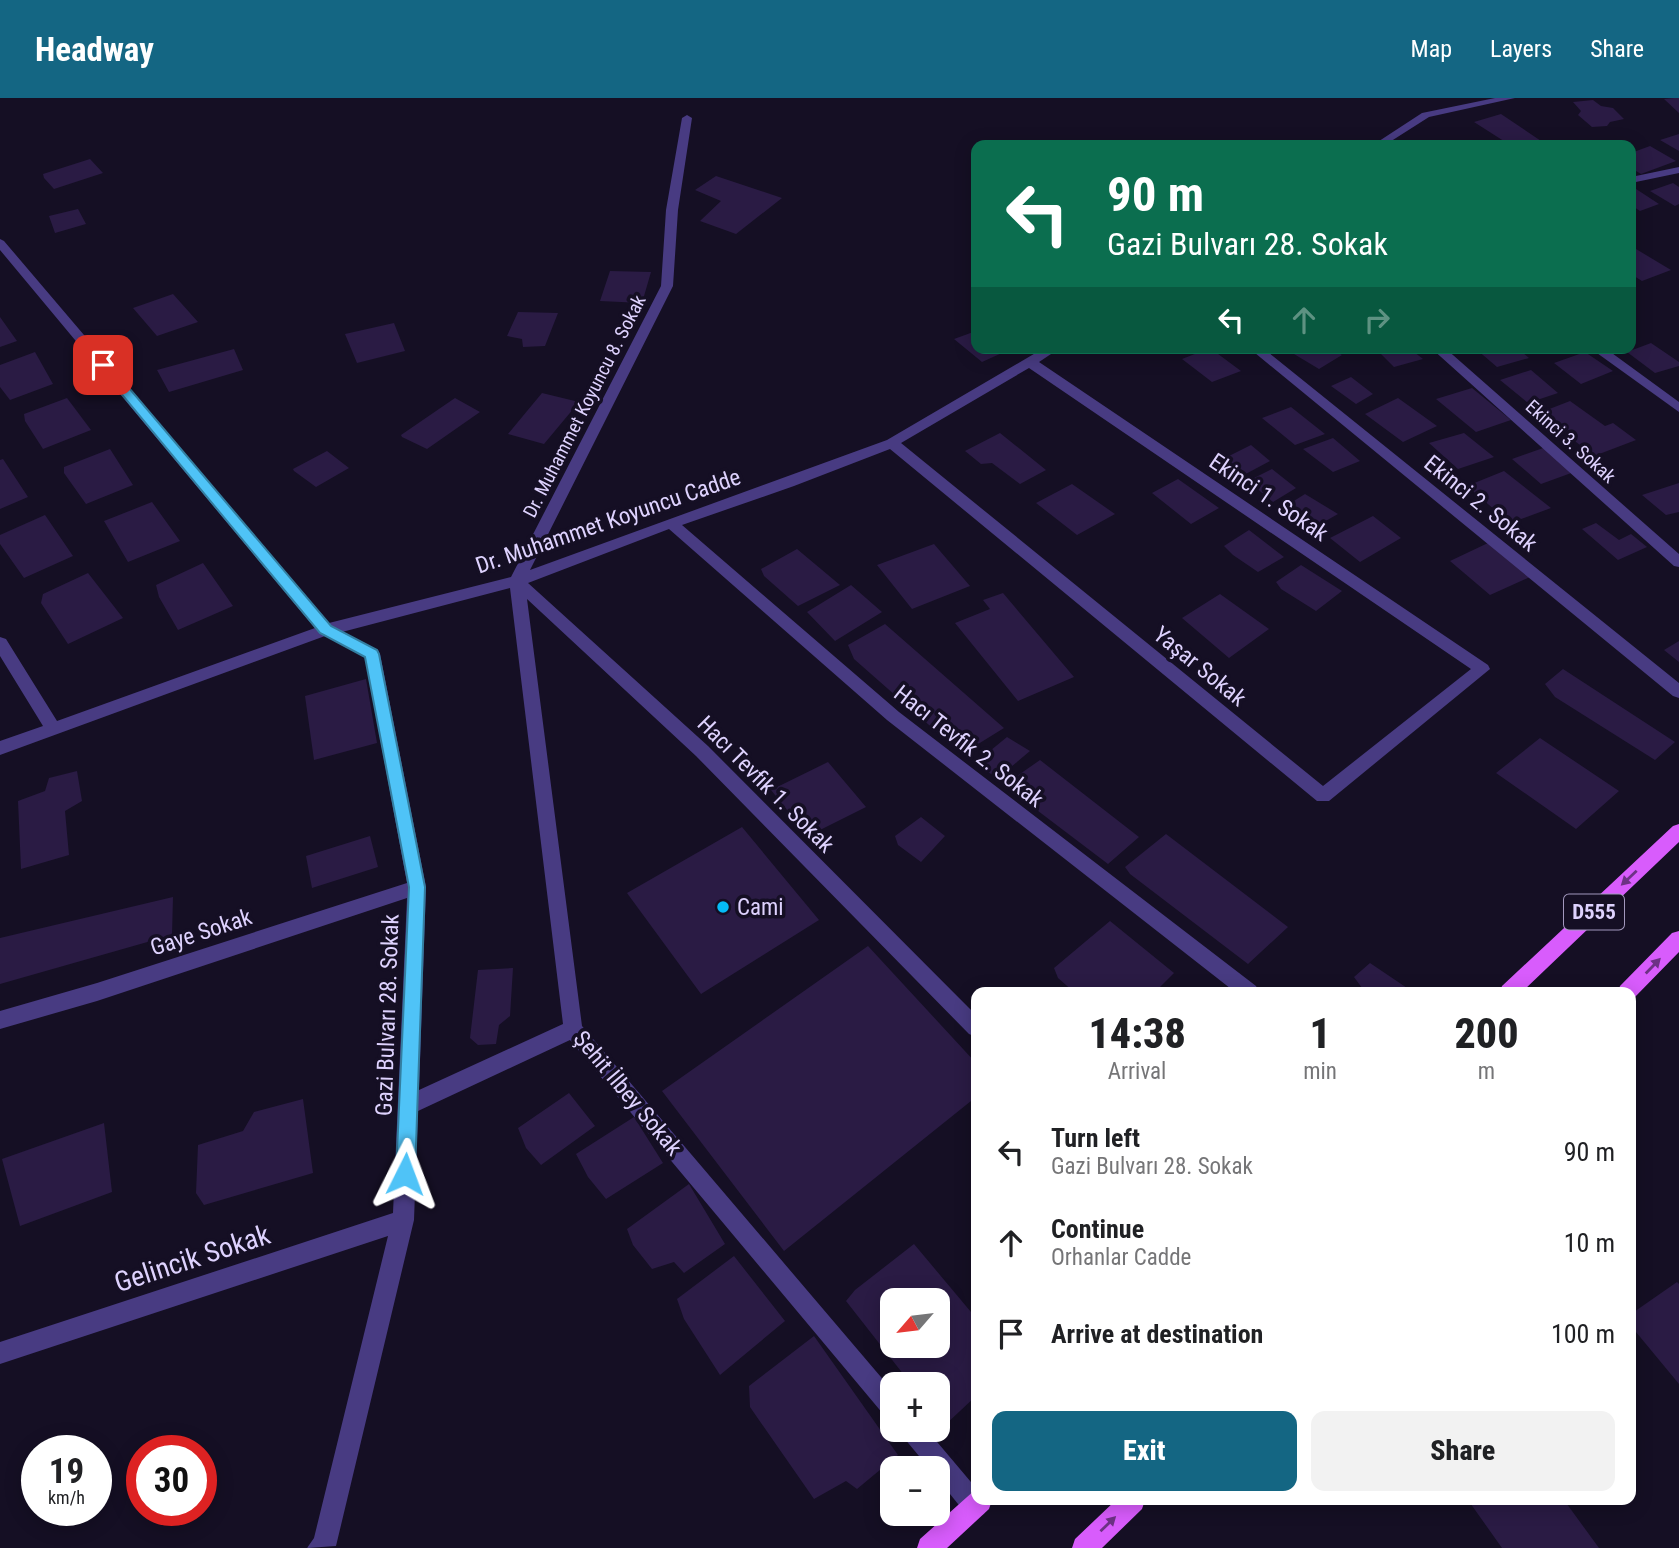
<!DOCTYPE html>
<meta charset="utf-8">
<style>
:root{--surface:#fff;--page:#f2f2f2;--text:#202124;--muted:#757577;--accent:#146683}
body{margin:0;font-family:"Roboto Condensed",sans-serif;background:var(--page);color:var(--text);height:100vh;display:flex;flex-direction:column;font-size:26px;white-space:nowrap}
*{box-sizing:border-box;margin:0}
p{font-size:23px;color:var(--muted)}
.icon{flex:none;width:38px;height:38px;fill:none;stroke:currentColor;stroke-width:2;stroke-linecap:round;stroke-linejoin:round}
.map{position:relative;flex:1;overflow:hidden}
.details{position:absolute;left:971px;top:889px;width:665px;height:518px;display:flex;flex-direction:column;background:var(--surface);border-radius:14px;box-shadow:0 4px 18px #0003}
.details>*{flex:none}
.guide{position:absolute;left:971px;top:42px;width:665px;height:214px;border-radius:14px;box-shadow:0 4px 18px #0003;background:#0b6e4f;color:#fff;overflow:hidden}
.needle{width:46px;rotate:242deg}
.controls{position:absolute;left:880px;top:1190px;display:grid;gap:14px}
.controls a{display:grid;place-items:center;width:70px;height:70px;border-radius:14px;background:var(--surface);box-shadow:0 4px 18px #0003;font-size:35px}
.speed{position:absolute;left:21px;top:1337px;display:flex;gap:14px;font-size:35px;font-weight:700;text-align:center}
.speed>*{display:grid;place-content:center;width:91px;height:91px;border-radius:50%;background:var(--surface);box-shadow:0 4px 18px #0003;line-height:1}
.speed small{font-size:18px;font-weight:400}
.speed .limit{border:10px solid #d22;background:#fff;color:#111}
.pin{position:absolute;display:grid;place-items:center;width:60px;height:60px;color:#fff;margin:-30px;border-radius:14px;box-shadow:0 4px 10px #0006}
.me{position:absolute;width:77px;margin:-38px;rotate:3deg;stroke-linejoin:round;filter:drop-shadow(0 0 5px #0008)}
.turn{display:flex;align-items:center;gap:24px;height:147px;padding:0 21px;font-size:32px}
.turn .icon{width:91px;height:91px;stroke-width:2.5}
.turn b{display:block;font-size:49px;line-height:60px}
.lanes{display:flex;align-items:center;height:66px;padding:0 21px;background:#0003;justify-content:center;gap:35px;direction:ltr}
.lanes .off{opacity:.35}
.eta{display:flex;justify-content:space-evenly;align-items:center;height:119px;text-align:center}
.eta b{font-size:42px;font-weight:800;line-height:49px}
.button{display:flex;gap:14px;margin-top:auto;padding:14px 21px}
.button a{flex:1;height:80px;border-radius:14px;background:var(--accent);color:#fff;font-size:28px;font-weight:800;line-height:80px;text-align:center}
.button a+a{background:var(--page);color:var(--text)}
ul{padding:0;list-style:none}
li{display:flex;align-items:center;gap:21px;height:91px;padding:0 21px}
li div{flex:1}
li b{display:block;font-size:26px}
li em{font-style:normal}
header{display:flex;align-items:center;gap:42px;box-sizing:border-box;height:98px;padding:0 35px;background:var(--accent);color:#fff}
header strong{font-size:33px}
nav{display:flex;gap:38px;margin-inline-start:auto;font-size:24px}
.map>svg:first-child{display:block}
.building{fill:#2a1b44;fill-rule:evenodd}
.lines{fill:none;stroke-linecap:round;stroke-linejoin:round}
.minor{fill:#483b82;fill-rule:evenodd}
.major{fill:#d85cfc;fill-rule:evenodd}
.oneway{fill:#6d3285}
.route{fill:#4fc3f7;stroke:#337fa1;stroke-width:2}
.poi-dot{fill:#05bbf7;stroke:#150f24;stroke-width:2.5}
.labels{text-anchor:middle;stroke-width:7;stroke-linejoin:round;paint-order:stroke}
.far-street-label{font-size:19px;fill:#ded2fe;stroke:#150f24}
.shield{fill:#150f24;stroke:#a298bd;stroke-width:2}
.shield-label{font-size:21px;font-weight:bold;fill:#ded2fe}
.street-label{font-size:23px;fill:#ded2fe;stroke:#150f24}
.poi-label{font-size:23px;fill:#ded2fe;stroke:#150f24;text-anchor:start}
.near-street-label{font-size:28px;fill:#ded2fe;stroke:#150f24}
</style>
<header>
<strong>Headway</strong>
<nav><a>Map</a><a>Layers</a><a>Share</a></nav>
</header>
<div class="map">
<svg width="1679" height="1450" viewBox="0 0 1679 1450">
<rect width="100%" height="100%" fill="#150f24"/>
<path class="building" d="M1674 0H1679V15L1664 1Z
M1593 2 1601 8 1613 10 1624 21 1610 24 1607 28 1592 29 1578 17 1581 13 1573 4Z
M1501 16 1547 47H1510L1474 24Z
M1679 36V53L1660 42Z
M1650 48 1676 63 1641 76 1631 70V55Z
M90 61 103 75 54 91 44 80 43 76Z
M716 78 782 100 736 136 700 123 721 103 695 92Z
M1673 85 1679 89V106L1675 108 1650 93Z
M1633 89 1659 106 1640 113 1631 107Z
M78 111 86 126 55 135 49 118Z
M1631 148 1671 172 1642 183 1631 176Z
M610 173 651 174 642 205 600 203Z
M173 196 198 224 157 238 133 210Z
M518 214 558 215 545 248 523 249 522 241 507 238Z
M0 219 17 243 0 249Z
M394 225 405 253 357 265 345 236Z
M976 233V250H1013L982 264 954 241Z
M1651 245 1679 264V268L1655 275 1627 254Z
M1210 250 1241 273 1212 284 1182 261Z
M1284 250H1329L1342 257 1319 271Z
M1375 250H1409L1423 261 1394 269Z
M1517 250 1529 260 1497 269 1476 251Z
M234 251 243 272 169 294 157 272Z
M35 254 53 286 10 302 0 289V267Z
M1585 254 1613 273 1581 286 1554 265Z
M1531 272 1558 295 1528 305 1500 282Z
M1351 279 1373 296 1356 306 1331 288Z
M1472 290 1511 322 1476 334 1436 301Z
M542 295 579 304 544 346 508 336Z
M67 300 91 332 43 351 25 323 24 316Z
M455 300 480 314 427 351 402 339 401 337Z
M1398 300 1437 328 1403 344 1365 316Z
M1570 303 1605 328 1613 325 1636 342 1594 358 1539 315Z
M1291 309 1325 336 1295 347 1262 320Z
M1000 335 1046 372 1020 386 992 365 981 366 965 353Z
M1464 335 1494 359 1458 371 1429 345Z
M1333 340 1360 363 1333 374 1303 351Z
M1251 347 1270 363 1240 379 1219 363Z
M1546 349 1574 374 1541 386 1512 361Z
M110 351 133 387 86 406 64 375V369Z
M327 353 349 370 316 389 294 373 293 371Z
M3 361 28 399 0 411V362Z
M1272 371 1296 390 1273 404 1248 383Z
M1504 373 1551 410 1510 425 1467 388Z
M1178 381 1219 410 1191 426 1152 395Z
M1679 385V414L1666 417 1642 397Z
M1072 386 1115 416 1077 437 1036 405Z
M1305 396 1338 416 1308 433 1281 411Z
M152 404 180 443 128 464 104 423Z
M45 417 73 458 24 480 0 446V437Z
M1373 418 1401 440 1360 464 1330 440Z
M1596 425 1619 442 1631 436 1647 449 1618 462 1582 431Z
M1249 432 1284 459 1258 474 1233 457 1224 448Z
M1488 445 1530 479 1490 497 1450 463Z
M934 446 970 488 912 511 877 467Z
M797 451 840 487 798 508 764 478 761 471Z
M203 465 233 508 178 532 159 499 156 487Z
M1301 467 1342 493 1316 513 1281 491 1276 484Z
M88 475 123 520 68 546 41 505 43 496Z
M851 487 882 514 835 543 807 514Z
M1003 495 1074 579 1018 603 955 525 990 511 983 502Z
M1220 496 1269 531 1229 560 1182 520Z
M885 526 1004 630 962 656 854 561 848 547Z
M1679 543V564L1664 552Z
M1563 571 1675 644 1655 662 1555 599 1545 586Z
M366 581 377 645 314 662 305 598Z
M1007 639 1030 653 998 680 974 666Z
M1540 640 1619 693 1576 731 1496 675Z
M1040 662 1139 739 1108 766 1013 694 1010 683Z
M828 664 866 709 808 738 771 692Z
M77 673 82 703 65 713 69 757 21 771 18 703 45 693 49 680Z
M921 719 945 738 921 764 898 747 895 738Z
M742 729 819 822 701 896 627 795Z
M1166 736 1288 829 1248 866 1130 776 1125 769Z
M370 738 378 769 312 790 306 758Z
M173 799 172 837 0 886V840Z
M1110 823 1174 875 1155 894H1074L1058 880 1054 870Z
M868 848 976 965V999L784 1153 662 993Z
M1370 865 1413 894H1365L1354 879Z
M513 870 510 918 499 927 496 946 478 947 470 940 478 872Z
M569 995 595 1028 541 1067 526 1050 518 1030Z
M303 1001 313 1075 204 1107 196 1095 198 1047 243 1033 254 1014Z
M634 1019 663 1065 606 1101 588 1079 576 1056Z
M104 1025 112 1094 20 1128 2 1061Z
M689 1086 725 1146 684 1175 674 1164 652 1171 633 1147 627 1131Z
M914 1146 976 1220V1298L944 1328 938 1320V1286H911L846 1203 855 1192ZM892 1202H938V1248H892Z
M734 1158 785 1223 720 1277 684 1221 677 1201Z
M1677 1184 1679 1186V1286L1631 1228V1216Z
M814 1238 898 1357 857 1391 846 1383 814 1401 750 1309 749 1288Z
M1468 1402H1564L1599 1450H1502Z"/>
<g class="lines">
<path class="minor" d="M1495 0H1515L1429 19 1385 47H1373L1422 15Z
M687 17 692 20 678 112 673 188 530 472 887 342 1044 250H1060L1039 264 1488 567 1490 571 1329 703H1317L890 351 794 388 682 427 899 614 1256 888 1259 894H1235L887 622 669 431 528 485 708 648 976 917V939L969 936 696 658 527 501 582 928 892 1292V1320L884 1317 570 942 418 1013 414 1122 336 1448 307 1450 314 1440 388 1138 0 1266V1244L393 1115 407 800 97 903 0 931V913L97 885 407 785 365 559 325 538 0 657V643L43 628 0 558V539L6 541 57 623 315 530 0 152V141L4 143 329 525 511 479 661 188 666 112 682 20ZM1029 270 1471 571 1323 688 901 345ZM510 490 563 926 419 992 426 789 380 556 378 552 342 534Z
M1679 69V75L1631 85V79Z
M1249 250H1263L1679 585V600L1673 598Z
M1431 250H1445L1679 456V469L1674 468Z
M1590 250H1605L1679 304V314Z
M900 1332H927L976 1390V1402H985L987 1407 984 1416 975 1419 966 1416 938 1381V1370H929L904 1340Z"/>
<path class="major" d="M1679 726V744L1522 894H1500L1502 888 1673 728Z
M1679 833V854L1634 900 1631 901V894H1618L1620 888 1672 835Z
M976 1391V1402H992L989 1411 947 1450H917L920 1441Z
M1116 1402H1145L1142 1411 1102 1450H1072L1075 1441Z"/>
</g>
<defs><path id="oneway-solid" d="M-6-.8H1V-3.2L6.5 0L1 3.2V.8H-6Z" transform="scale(1.75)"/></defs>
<g class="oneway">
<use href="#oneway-solid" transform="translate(1629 780) rotate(137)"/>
<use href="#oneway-solid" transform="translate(1653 868) rotate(-46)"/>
<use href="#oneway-solid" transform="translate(1108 1426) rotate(-44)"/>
</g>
<path class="route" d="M99 264H107L331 528 377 552 379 556 425 789 415 1076 412 1083 405 1086 398 1083 396 1076 409 789 365 559 320 535 99 269Z"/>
<circle class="poi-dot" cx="723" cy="809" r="7"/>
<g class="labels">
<g class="far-street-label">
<text transform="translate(584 308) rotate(-63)" y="7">Dr. Muhammet Koyuncu 8. Sokak</text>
<text transform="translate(1571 343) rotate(42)" y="7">Ekinci 3. Sokak</text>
</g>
<rect class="shield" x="1564" y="796.5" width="60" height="35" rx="5"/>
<g class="shield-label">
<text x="1594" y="821">D555</text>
</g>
<g class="street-label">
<text transform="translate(1269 399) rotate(34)" y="8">Ekinci 1. Sokak</text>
<text transform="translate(1481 405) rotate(39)" y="8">Ekinci 2. Sokak</text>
<text transform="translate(608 423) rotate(-19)" y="8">Dr. Muhammet Koyuncu Cadde</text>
<text transform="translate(1200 568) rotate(39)" y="8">Yaşar Sokak</text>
<text transform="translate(969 648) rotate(38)" y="8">Hacı Tevfik 2. Sokak</text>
<text transform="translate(766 686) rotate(45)" y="8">Hacı Tevfik 1. Sokak</text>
<text transform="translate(201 834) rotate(-18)" y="8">Gaye Sokak</text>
<text transform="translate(387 917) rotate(-88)" y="8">Gazi Bulvarı 28. Sokak</text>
<text transform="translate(628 995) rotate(50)" y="8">Şehit İlbey Sokak</text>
</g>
<g class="poi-label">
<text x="737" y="817">Cami</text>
</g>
<g class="near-street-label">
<text transform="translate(192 1160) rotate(-18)" y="10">Gelincik Sokak</text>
</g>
</g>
</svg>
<div class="controls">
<a><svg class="needle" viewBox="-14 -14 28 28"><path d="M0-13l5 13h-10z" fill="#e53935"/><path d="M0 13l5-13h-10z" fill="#757577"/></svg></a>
<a>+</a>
<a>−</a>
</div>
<div class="speed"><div>19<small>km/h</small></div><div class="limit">30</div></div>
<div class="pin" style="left:103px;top:267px;background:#d93025"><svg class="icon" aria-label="arrive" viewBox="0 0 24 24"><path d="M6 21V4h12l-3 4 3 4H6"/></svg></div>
<svg class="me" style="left:405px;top:1076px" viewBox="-20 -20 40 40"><path d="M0-17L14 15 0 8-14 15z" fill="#4fc3f7" stroke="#fff" stroke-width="4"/></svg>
<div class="guide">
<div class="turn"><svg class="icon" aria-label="left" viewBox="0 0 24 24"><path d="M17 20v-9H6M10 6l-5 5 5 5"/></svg><div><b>90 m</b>Gazi Bulvarı 28. Sokak</div></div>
<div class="lanes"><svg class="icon" aria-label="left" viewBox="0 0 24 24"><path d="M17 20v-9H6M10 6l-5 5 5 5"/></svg><svg class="icon off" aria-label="ahead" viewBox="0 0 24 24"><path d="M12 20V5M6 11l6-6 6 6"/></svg><svg class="icon off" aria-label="right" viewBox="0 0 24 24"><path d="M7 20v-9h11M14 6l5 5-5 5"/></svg></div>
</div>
<section class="details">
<div class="eta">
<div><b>14:38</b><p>Arrival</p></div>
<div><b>1</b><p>min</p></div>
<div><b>200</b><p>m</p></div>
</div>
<ul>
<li><svg class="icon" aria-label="left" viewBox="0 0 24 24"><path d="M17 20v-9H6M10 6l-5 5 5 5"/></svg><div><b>Turn left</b><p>Gazi Bulvarı 28. Sokak</p></div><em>90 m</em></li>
<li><svg class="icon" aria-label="ahead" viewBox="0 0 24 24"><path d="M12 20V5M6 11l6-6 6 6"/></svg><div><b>Continue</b><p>Orhanlar Cadde</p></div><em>10 m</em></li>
<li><svg class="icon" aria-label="arrive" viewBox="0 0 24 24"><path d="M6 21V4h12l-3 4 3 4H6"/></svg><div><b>Arrive at destination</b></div><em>100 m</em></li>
</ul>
<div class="button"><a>Exit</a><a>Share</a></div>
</section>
</div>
